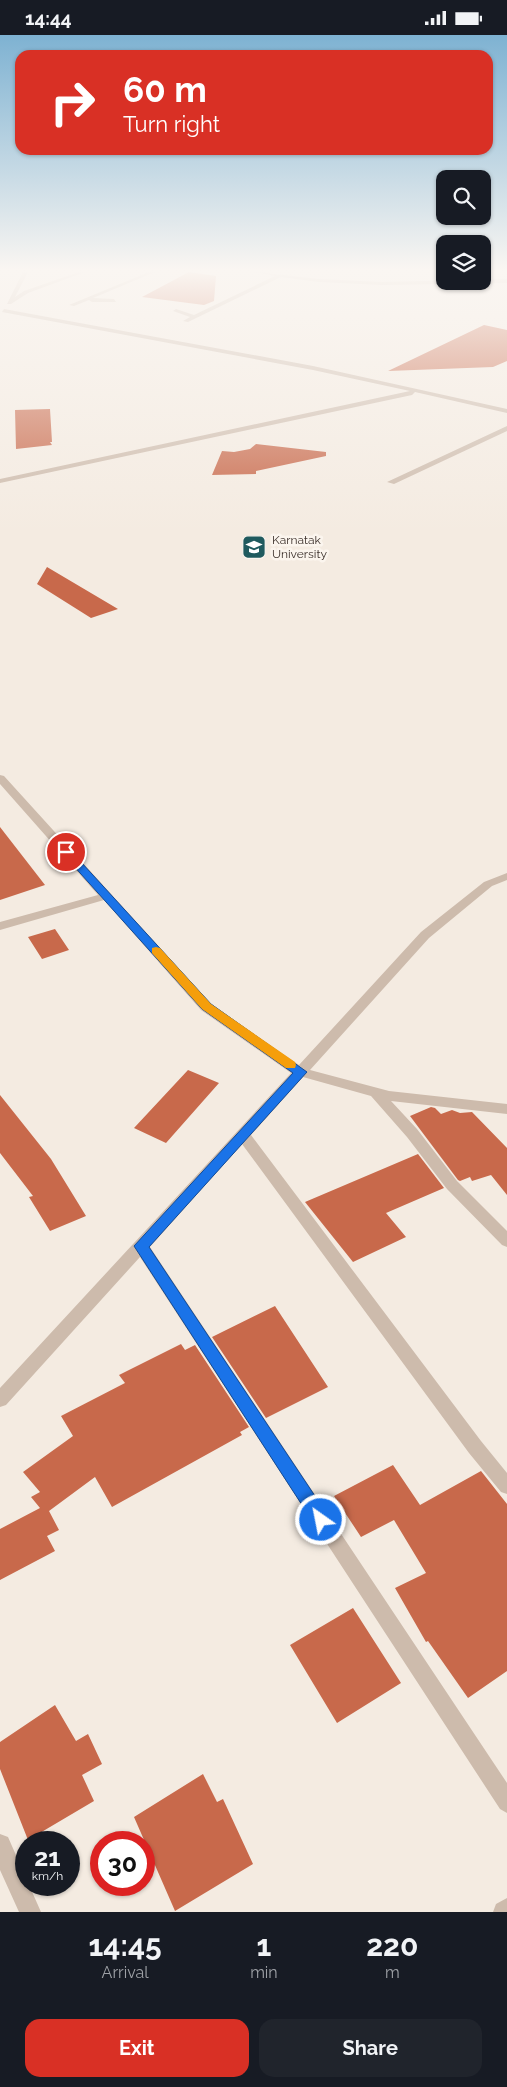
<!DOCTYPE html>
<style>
:root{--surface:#171b24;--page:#20242c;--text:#f1f3f6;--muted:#9ea1a6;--accent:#d93025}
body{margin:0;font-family:Raleway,sans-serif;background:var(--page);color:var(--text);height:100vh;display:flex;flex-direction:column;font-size:19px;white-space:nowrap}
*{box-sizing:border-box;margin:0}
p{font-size:16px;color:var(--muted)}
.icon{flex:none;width:28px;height:28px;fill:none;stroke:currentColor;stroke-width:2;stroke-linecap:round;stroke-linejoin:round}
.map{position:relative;height:1877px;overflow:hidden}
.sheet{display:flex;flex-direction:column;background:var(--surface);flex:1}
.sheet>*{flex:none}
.guide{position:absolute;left:15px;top:15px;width:478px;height:105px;border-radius:15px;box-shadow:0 1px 4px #0004;background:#d93025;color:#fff;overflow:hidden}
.tools{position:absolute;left:436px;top:135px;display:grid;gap:10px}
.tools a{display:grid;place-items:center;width:55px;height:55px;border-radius:10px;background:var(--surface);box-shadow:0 1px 4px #0004;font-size:25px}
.speed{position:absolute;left:15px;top:1796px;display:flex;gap:10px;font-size:25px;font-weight:700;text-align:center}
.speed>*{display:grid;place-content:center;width:65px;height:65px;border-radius:50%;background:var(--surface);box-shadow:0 1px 4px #0004;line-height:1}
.speed small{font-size:12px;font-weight:400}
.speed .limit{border:8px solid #d22;background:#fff;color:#111}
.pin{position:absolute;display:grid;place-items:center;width:42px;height:42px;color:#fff;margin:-21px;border:2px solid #fff;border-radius:50%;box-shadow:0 1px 5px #0007}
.me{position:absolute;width:55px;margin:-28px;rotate:327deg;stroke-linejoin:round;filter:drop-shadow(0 0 4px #0008)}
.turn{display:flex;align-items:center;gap:18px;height:105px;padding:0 25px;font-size:22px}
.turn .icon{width:65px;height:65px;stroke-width:2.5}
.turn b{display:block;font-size:35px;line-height:42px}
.eta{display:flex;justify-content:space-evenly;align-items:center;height:85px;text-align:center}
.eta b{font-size:30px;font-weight:700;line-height:35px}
.primary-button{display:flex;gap:10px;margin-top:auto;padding:10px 25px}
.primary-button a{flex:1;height:58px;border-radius:15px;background:var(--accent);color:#fff;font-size:20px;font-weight:700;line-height:58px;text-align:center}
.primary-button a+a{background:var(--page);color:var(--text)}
.status{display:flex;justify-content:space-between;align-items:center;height:35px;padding:0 25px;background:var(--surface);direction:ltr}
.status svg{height:14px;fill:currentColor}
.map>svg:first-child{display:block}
.building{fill:#c8694b}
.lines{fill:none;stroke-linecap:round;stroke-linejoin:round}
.minor{fill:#cdbbac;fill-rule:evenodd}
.route{fill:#1a73e8;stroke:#114b97}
.slow{fill:#f59e0b}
.labels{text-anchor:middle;stroke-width:5;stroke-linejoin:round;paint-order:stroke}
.far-poi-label{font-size:12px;fill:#3b302b;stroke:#fbf5ee;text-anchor:start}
</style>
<div class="status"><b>14:44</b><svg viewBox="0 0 49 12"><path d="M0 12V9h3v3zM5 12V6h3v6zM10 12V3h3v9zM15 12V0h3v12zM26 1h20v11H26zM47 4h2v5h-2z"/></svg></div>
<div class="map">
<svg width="507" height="1877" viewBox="0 0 507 1877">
<rect width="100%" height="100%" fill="#f4ebe1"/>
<path class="building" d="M189 237 216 241 214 266 204 270 142 262Z
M484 290 507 295V326L493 332 388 336Z
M50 374 52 407H50L52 410 16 414 15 375Z
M256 409 326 417V421L256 436V439L212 440 222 416 234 417 250 414Z
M47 532 118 574 91 583 37 549Z
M0 792 45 850 0 865Z
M55 894 69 915 42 924 28 902Z
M188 1035 219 1048 166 1108 134 1093Z
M0 1060 51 1124 86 1181 50 1196 29 1162 33 1161 0 1118Z
M431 1072 435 1073 441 1079 452 1075 460 1078 472 1077 507 1113V1160L491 1140 472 1146 470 1142 460 1146 458 1145 410 1081Z
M418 1119 444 1153 386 1178 406 1202 353 1227 305 1167Z
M275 1271 328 1352 266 1383 212 1302Z
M181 1309 185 1315 195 1310 249 1392 240 1397 242 1400 112 1472 95 1442 49 1476 59 1495 47 1501 55 1516 0 1545V1494L40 1473 31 1462 40 1457 23 1437 73 1401 61 1381 125 1348 119 1340Z
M393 1430 420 1470 481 1436 507 1469V1636L468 1663 428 1606 426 1607 395 1553 426 1538 394 1485 361 1502 334 1461Z
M353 1573 401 1648 337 1688 290 1610Z
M55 1670 76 1706 88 1699 102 1729 82 1740 94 1766 28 1805 0 1734V1707Z
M203 1739 217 1767 223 1764 253 1829 175 1876 134 1782Z"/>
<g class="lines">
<path class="minor" d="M23 237H28L15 262 24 256 79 237H85L28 258 11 269H7Z
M149 237H155L93 263 114 264 116 267H92L89 265 74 271 69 270Z
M256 237 319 244 382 247 507 244V248L382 250 319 247 281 242 188 287 183 286 190 282 173 276 176 274 194 280 275 241Z
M4 274 313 331 507 374V378L415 357 412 360 0 448V444L410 356 313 335 2 277Z
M507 391V396L394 449 387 447Z
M0 740 4 741 211 969 299 1030 421 897 484 847 507 838V845L492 851 429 903 310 1035 389 1056 507 1069V1079L391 1066 417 1094 457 1146 507 1196V1212L502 1210 447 1154 407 1102 371 1061 303 1042 251 1100 481 1406 507 1438V1459L501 1457 469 1418 242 1109 150 1212 507 1748V1778L500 1774 140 1222 6 1370 0 1372V1353L291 1038 201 975 104 865 0 895V887L98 860 0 749Z
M0 1799 8 1802 26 1843V1850H29L41 1877H19L0 1835Z
M507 1863V1877H493L496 1869Z"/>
</g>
<linearGradient id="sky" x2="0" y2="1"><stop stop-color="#7eb2d2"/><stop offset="0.47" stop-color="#faf6f2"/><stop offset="1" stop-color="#faf6f2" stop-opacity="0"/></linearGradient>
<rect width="507" height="499" fill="url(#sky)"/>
<path class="route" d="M66 814 70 815 211 969 307 1037 149 1212 327 1479 330 1485 327 1490 321 1493 315 1490 134 1211 293 1038 202 974 63 819V815Z"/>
<path class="slow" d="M156 912 160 913 211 969 295 1027 296 1030 295 1033H286L202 974 152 918V913Z"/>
<defs>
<g id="university-square" transform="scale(1.25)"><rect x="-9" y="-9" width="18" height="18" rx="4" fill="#1f5a5e" stroke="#fbf5ee"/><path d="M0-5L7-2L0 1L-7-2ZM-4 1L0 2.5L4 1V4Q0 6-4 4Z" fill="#fff"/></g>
</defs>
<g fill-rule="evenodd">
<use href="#university-square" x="254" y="512"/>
</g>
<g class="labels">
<g class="far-poi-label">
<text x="272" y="509">Karnatak<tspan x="272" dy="14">University</tspan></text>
</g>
</g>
</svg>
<div class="tools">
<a><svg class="icon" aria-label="search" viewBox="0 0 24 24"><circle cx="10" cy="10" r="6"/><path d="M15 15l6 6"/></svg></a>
<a><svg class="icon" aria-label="layers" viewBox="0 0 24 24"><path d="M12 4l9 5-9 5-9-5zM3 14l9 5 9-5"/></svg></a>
</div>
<div class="speed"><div>21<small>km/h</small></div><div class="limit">30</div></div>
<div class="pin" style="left:66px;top:817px;background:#d93025"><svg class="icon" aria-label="arrive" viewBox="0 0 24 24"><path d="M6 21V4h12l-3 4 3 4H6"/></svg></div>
<svg class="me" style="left:321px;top:1485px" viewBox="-20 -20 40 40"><circle r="17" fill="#1a73e8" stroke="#fff" stroke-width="3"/><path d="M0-11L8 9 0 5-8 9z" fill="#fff"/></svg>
<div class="guide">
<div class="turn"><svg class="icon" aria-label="right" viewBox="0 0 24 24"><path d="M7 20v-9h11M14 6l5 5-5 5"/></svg><div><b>60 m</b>Turn right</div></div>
</div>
</div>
<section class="sheet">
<div class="eta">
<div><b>14:45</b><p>Arrival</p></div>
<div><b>1</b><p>min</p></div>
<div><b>220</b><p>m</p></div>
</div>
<div class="primary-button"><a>Exit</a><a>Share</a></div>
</section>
